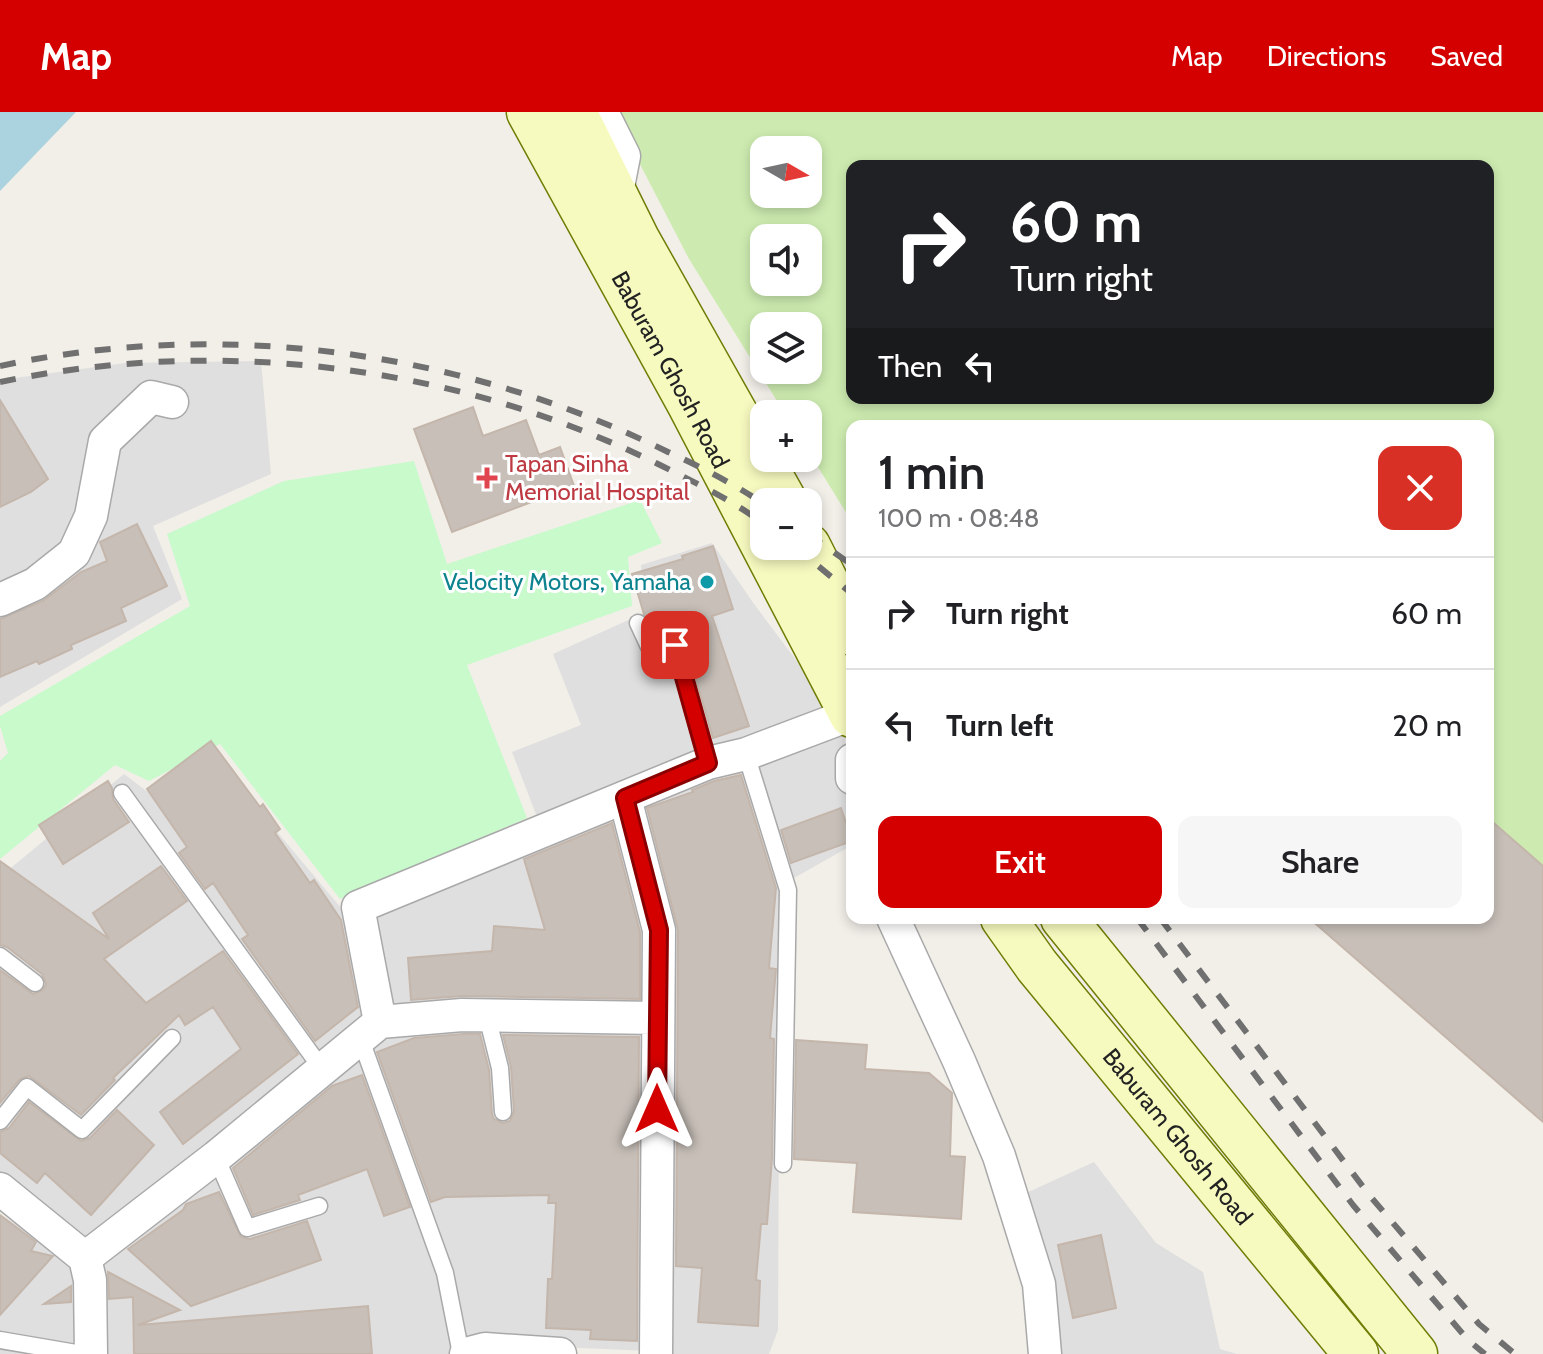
<!DOCTYPE html>
<meta charset="utf-8">
<style>
:root{--surface:#fff;--page:#f6f6f6;--text:#202124;--muted:#757577;--line:#e0e0e0;--accent:#d40000}
body{margin:0;font-family:Cabin,sans-serif;background:var(--page);color:var(--text);height:100vh;display:flex;flex-direction:column;font-size:30px;white-space:nowrap}
*{box-sizing:border-box;margin:0}
p{font-size:26px;color:var(--muted)}
.icon{flex:none;width:44px;height:44px;fill:none;stroke:currentColor;stroke-width:2;stroke-linecap:round;stroke-linejoin:round}
.map{position:relative;flex:1;overflow:hidden}
.panel{position:absolute;left:846px;top:308px;width:648px;height:504px;display:flex;flex-direction:column;background:var(--surface);border-radius:16px;box-shadow:0 4px 12px #0003}
.panel>*{flex:none}
.banner{position:absolute;left:846px;top:48px;width:648px;height:244px;border-radius:16px;box-shadow:0 4px 12px #0003;background:#202124;color:#fff;overflow:hidden}
.needle{width:52px;rotate:99deg}
.controls{position:absolute;left:750px;top:24px;display:grid;gap:16px}
.controls a{display:grid;place-items:center;width:72px;height:72px;border-radius:16px;background:var(--surface);box-shadow:0 4px 12px #0003;font-size:40px}
.pin{position:absolute;display:grid;place-items:center;width:68px;height:68px;color:#fff;margin:-34px;border-radius:16px;box-shadow:0 4px 12px #0006}
.me{position:absolute;width:88px;margin:-44px;rotate:0deg;stroke-linejoin:round;filter:drop-shadow(0 0 6px #0008)}
.turn{display:flex;align-items:center;gap:28px;height:168px;padding:0 32px;font-size:36px}
.turn .icon{width:104px;height:104px;stroke-width:2.5}
.turn b{display:block;font-size:56px;line-height:68px}
.then{display:flex;align-items:center;height:76px;padding:0 32px;background:#0003;gap:16px;font-size:30px}
.round{display:grid;place-items:center;flex:none;width:84px;height:84px;border-radius:16px;background:var(--page)}
.overview{display:flex;align-items:center;justify-content:space-between;height:136px;padding:0 32px}
h1{font-size:48px;font-weight:600;line-height:60px}
.primary-button{display:flex;gap:16px;margin-top:auto;padding:16px 32px}
.primary-button a{flex:1;height:92px;border-radius:16px;background:var(--accent);color:#fff;font-size:32px;font-weight:600;line-height:92px;text-align:center}
.primary-button a+a{background:var(--page);color:var(--text)}
ul{padding:0;list-style:none}
li{display:flex;align-items:center;gap:24px;height:112px;padding:0 32px;border-top:2px solid var(--line)}
li div{flex:1}
li b{display:block;font-size:30px}
li em{font-style:normal}
header{display:flex;align-items:center;gap:48px;box-sizing:border-box;height:112px;padding:0 40px;background:var(--accent);color:#fff}
header strong{font-size:38px}
nav{display:flex;gap:44px;margin-inline-start:auto;font-size:28px}
.map>svg:first-child{display:block}
.residential{fill:#e0dfdf}
.grass{fill:#cdebb0;fill-rule:evenodd}
.park{fill:#c8facc}
.water{fill:#aad3df}
.building{fill:#c7bfb8;stroke:#c4b6ab;stroke-width:2}
.lines{fill:none;stroke-linecap:round;stroke-linejoin:round}
.lane-casing{stroke:#a9a9a9;stroke-width:19}
.street-casing{stroke:#a9a9a9;stroke-width:35}
.secondary-casing{stroke:#707d05;stroke-width:47}
.lane{stroke:#fff;stroke-width:16}
.street{stroke:#fff;stroke-width:32}
.secondary{stroke:#f7fabf;stroke-width:44}
.rail{stroke:#707070;stroke-width:6;stroke-dasharray:16 16;stroke-linecap:butt}
.route-casing{stroke:#8a0000;stroke-width:20}
.route{stroke:#d40000;stroke-width:14}
.health-dot{fill:#e0444e;stroke:#fff;stroke-width:3}
.culture-dot{fill:#0f9aa8;stroke:#fff;stroke-width:3}
.labels{text-anchor:middle;stroke-width:6;stroke-linejoin:round;paint-order:stroke}
.street-label{font-size:24px;fill:#222;stroke:#fff}
.health-label{font-size:24px;fill:#be3a42;stroke:#fff;text-anchor:start}
.culture-label{font-size:24px;fill:#0d838f;stroke:#fff;text-anchor:end}
</style>
<header>
<strong>Map</strong>
<nav><a>Map</a><a>Directions</a><a>Saved</a></nav>
</header>
<div class="map">
<svg width="1543" height="1242" viewBox="0 0 1543 1242">
<rect width="100%" height="100%" fill="#f2efe9"/>
<path class="residential" d="M261 249 271 362 153 414 182 487 0 595V268L125 251Z
M712 431 754 492 835 600 539 710 512 640 581 613 553 542 644 501 641 453Z
M845 616 847 736 780 774 778 1218 769 1242H663L643 695Z
M215 646 347 803 371 906 87 1132 0 1065V765L124 662 153 684Z
M622 696 653 821 649 1239 488 1232 453 1242H99L93 1151 389 917 367 801Z
M1094 1050 1156 1131 1203 1160 1220 1237 1237 1242H1054L1024 1082Z
M0 1103 70 1143 83 1242H0Z"/>
<path class="grass" d="M613 0H1543V880L1488 806V314H852V410L808 339V302H785L689 147ZM764 38H808V82H764ZM852 54H1488V286H852ZM764 126H808V170H764ZM764 214H808V258H764Z"/>
<path class="park" d="M414 349 447 452 640 388 662 431 628 445 632 494 467 553 527 706 340 787 220 632 149 669 115 653 0 747V649L8 641 0 614V604L190 494 167 422 284 369Z"/>
<path class="water" d="M0 0H76L0 79Z"/>
<path class="building" d="M0 288 48 367 31 380 0 395Z
M473 295 483 324 526 308 539 343 560 335 574 374 452 420 414 317Z
M137 412 167 474 121 496 126 509 71 533 72 537 39 552 37 549 0 565V507L43 489 81 460 107 449 100 430Z
M713 434 733 497 712 504 749 614 713 626 685 529 677 522 657 526 644 502 632 462 683 447 682 444Z
M211 629 260 695 263 692 280 717 275 721 310 771 314 768 341 808 358 895 315 929 242 827 248 823 213 771 205 777 179 741 187 735 147 677Z
M741 663 776 776 769 856 776 857 770 926 774 927 772 1046 767 1112H761L756 1168 760 1169 758 1214 698 1210 702 1156 676 1154 678 818 647 696 693 680 692 678 714 669Z
M108 669 112 676 113 687 129 710 63 752 39 713Z
M841 696 852 729 791 751 781 718Z
M1488 706 1543 754V1010L1309 806H1488Z
M612 711 640 820V887L462 884 411 888 408 846 492 839 494 814 545 818 524 747Z
M0 749 109 827 93 801 161 754 187 789 104 847 146 891 223 839 298 942 183 1032 160 1000 241 937 213 895 185 913 179 903 113 966 115 968 81 1003 29 964 19 968 0 991V858L33 882 43 878 46 872 42 862 7 835 0 833Z
M463 922H480L489 958 492 1002 494 1007 503 1011 510 1009 514 999 511 955 503 923 639 925 637 1229 590 1227 591 1218 546 1216 548 1167H552L556 1091H548L549 1083 445 1085 431 1090 377 940 414 926Z
M796 928 867 933 865 957 929 961 952 981 950 1044 965 1045 961 1107 853 1100 857 1051 794 1047Z
M362 963 410 1095 384 1104 367 1057 298 1083 300 1088 253 1103 233 1056 332 974Z
M29 990 81 1029 90 1026 117 998 154 1033 91 1103 45 1061 37 1071 0 1041V1020L9 1016Z
M219 1080 241 1125 250 1127 307 1109 321 1148 191 1194 128 1137 183 1098 186 1092Z
M0 1103 36 1130 31 1139 53 1144 0 1203Z
M1101 1123 1116 1196 1073 1206 1058 1133Z
M108 1160 180 1198 138 1213 368 1194 372 1242H134L133 1185 109 1187Z
M71 1174V1190L44 1192Z"/>
<g class="lines">
<g class="lane-casing">
<path id="lane" d="M638 511 651 539 675 533 708 651
M746 642 788 778 783 1052
M122 681 322 957
M0 844 35 871
M487 904 500 956 503 1000
M361 928 445 1161 461 1242
M0 1009 27 975 82 1018 172 926
M216 1045 247 1116 319 1094
M0 1228 82 1242"/>
</g>
<g class="street-casing">
<path id="street" d="M602 0 624 44 616 85
M0 488 35 472 74 441 91 404 105 329 151 285 172 290
M852 648V666
M625 686 659 818 656 1242
M893 806 959 949 999 1044 1039 1172 1045 1242
M380 910 462 903 658 906
M0 1077 85 1146 90 1168 91 1242
M85 1146 216 1045 380 910 358 795 708 651 746 642 852 602
M466 1242 485 1237 560 1242"/>
</g>
<g class="secondary-casing">
<g id="secondary">
<path id="s1" d="M529 0 689 291 852 603"/>
<path d="M574 0 637 127 785 390"/>
<path d="M808 434 852 521"/>
<path id="s2" d="M1003 806 1037 854 1356 1242"/>
<path d="M1063 806 1415 1242"/>
</g>
</g>
<use href="#lane" class="lane"/>
<use href="#street" class="street"/>
<use href="#secondary" class="secondary"/>
<path class="rail" d="M0 254C224 206 463 239 668 340 701 355 734 372 764 392
M0 270C220 224 457 253 658 352 694 370 732 388 764 412
M808 422 852 453
M794 434 852 482
M1137 806 1353 1093 1468 1228 1485 1242
M1160 806 1370 1084 1479 1212 1515 1242"/>
</g>
<g class="lines">
<g class="route-casing">
<path id="route" d="M657 997 659 818 625 686 708 651 675 533"/>
</g>
<use href="#route" class="route"/>
</g>
<path class="health-dot" d="M483 354h8v8h8v8h-8v8h-8v-8h-8v-8h8z"/>
<circle class="culture-dot" cx="707" cy="470" r="8"/>
<g class="labels">
<g class="street-label">
<text dy="8" stroke="none"><textPath href="#s1" startOffset="294">Baburam Ghosh Road</textPath></text>
<text dy="8" stroke="none"><textPath href="#s2" startOffset="280">Baburam Ghosh Road</textPath></text>
</g>
<g class="health-label">
<text x="505" y="360">Tapan Sinha<tspan x="505" dy="28">Memorial Hospital</tspan></text>
</g>
<g class="culture-label">
<text x="691" y="478">Velocity Motors, Yamaha</text>
</g>
</g>
</svg>
<div class="controls">
<a><svg class="needle" viewBox="-14 -14 28 28"><path d="M0-13l5 13h-10z" fill="#e53935"/><path d="M0 13l5-13h-10z" fill="#757577"/></svg></a>
<a><svg class="icon" aria-label="sound" viewBox="0 0 24 24"><path d="M4 9h4l5-4v14l-5-4H4zM17 9q2 3 0 6"/></svg></a>
<a><svg class="icon" aria-label="layers" viewBox="0 0 24 24"><path d="M12 4l9 5-9 5-9-5zM3 14l9 5 9-5"/></svg></a>
<a>+</a>
<a>−</a>
</div>
<div class="pin" style="left:675px;top:533px;background:#d93025"><svg class="icon" aria-label="arrive" viewBox="0 0 24 24"><path d="M6 21V4h12l-3 4 3 4H6"/></svg></div>
<svg class="me" style="left:657px;top:997px" viewBox="-20 -20 40 40"><path d="M0-17L14 15 0 8-14 15z" fill="#d40000" stroke="#fff" stroke-width="4"/></svg>
<div class="banner">
<div class="turn"><svg class="icon" aria-label="right" viewBox="0 0 24 24"><path d="M7 20v-9h11M14 6l5 5-5 5"/></svg><div><b>60 m</b>Turn right</div></div>
<div class="then">Then<svg class="icon" aria-label="left" viewBox="0 0 24 24"><path d="M17 20v-9H6M10 6l-5 5 5 5"/></svg></div>
</div>
<section class="panel">
<div class="overview"><div><h1>1 min</h1><p>100 m · 08:48</p></div><a class="round" style="background:#d93025;color:#fff"><svg class="icon" aria-label="close" viewBox="0 0 24 24"><path d="M6 6l12 12M18 6L6 18"/></svg></a></div>
<ul>
<li><svg class="icon" aria-label="right" viewBox="0 0 24 24"><path d="M7 20v-9h11M14 6l5 5-5 5"/></svg><div><b>Turn right</b></div><em>60 m</em></li>
<li><svg class="icon" aria-label="left" viewBox="0 0 24 24"><path d="M17 20v-9H6M10 6l-5 5 5 5"/></svg><div><b>Turn left</b></div><em>20 m</em></li>
</ul>
<div class="primary-button"><a>Exit</a><a>Share</a></div>
</section>
</div>
